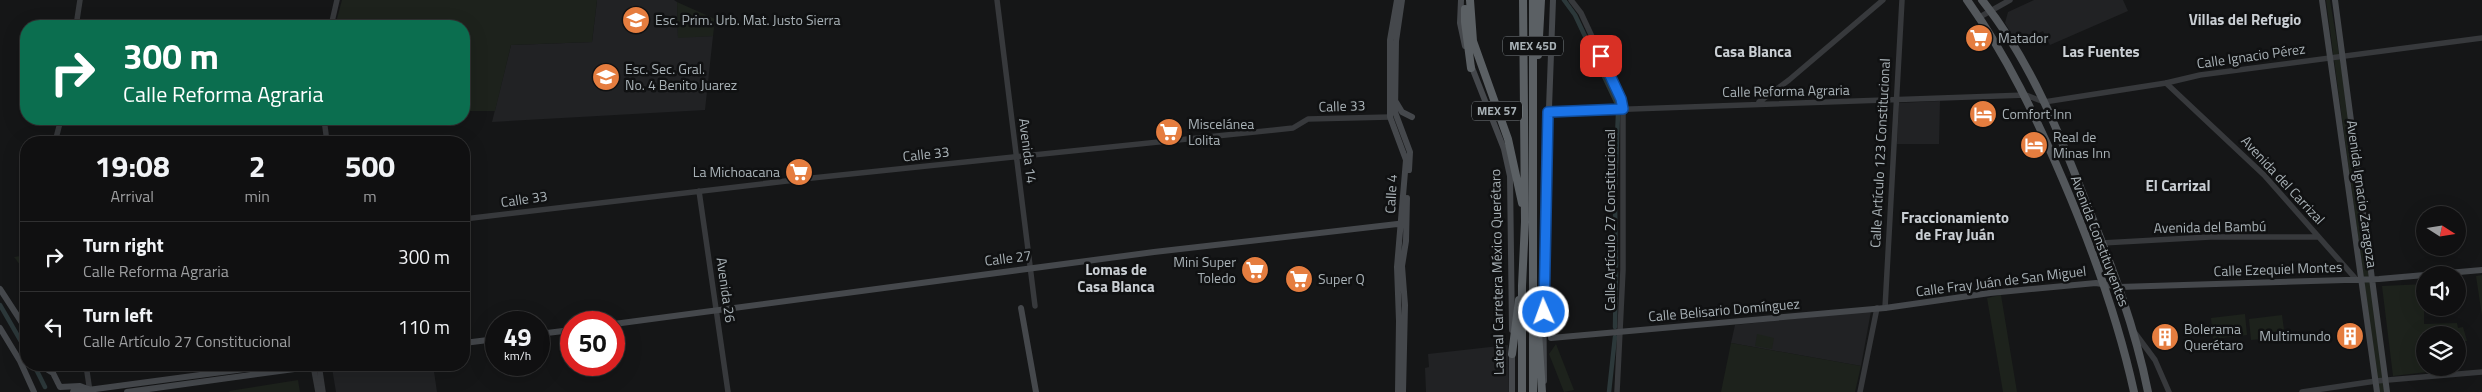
<!DOCTYPE html>
<meta charset="utf-8">
<style>
:root{--surface:#101011;--page:#1e1e1f;--text:#f1f3f6;--muted:#9c9d9f;--line:#303031}
body{margin:0;font-family:"Titillium Web",sans-serif;background:var(--page);color:var(--text);height:100vh;display:flex;flex-direction:column;font-size:19px;white-space:nowrap}
*{box-sizing:border-box;margin:0}
p{font-size:16px;color:var(--muted)}
.icon{flex:none;width:28px;height:28px;fill:none;stroke:currentColor;stroke-width:2;stroke-linecap:round;stroke-linejoin:round}
.map{position:relative;flex:1;overflow:hidden}
.drawer{position:absolute;left:20px;top:136px;width:450px;height:235px;display:flex;flex-direction:column;background:var(--surface);border-radius:20px;box-shadow:0 5px 20px #0002,0 0 0 1px var(--line)}
.drawer>*{flex:none}
.guide{position:absolute;left:20px;top:20px;width:450px;height:105px;border-radius:20px;box-shadow:0 5px 20px #0002,0 0 0 1px var(--line);background:#0b6e4f;color:#fff;overflow:hidden}
.needle{width:32px;rotate:102deg}
.controls{position:absolute;left:2416px;top:206px;display:grid;gap:10px}
.controls a{display:grid;place-items:center;width:50px;height:50px;border-radius:50%;background:var(--surface);box-shadow:0 5px 20px #0002,0 0 0 1px var(--line);font-size:25px}
.speed{position:absolute;left:485px;top:311px;display:flex;gap:10px;font-size:25px;font-weight:700;text-align:center}
.speed>*{display:grid;place-content:center;width:65px;height:65px;border-radius:50%;background:var(--surface);box-shadow:0 5px 20px #0002,0 0 0 1px var(--line);line-height:1}
.speed small{font-size:12px;font-weight:400}
.speed .limit{border:8px solid #d22;background:#fff;color:#111}
.pin{position:absolute;display:grid;place-items:center;width:42px;height:42px;color:#fff;margin:-21px;border-radius:10px;box-shadow:0 2px 8px #0006}
.me{position:absolute;width:55px;margin:-28px;rotate:358deg;stroke-linejoin:round;filter:drop-shadow(0 0 4px #0008)}
.turn{display:flex;align-items:center;gap:18px;height:105px;padding:0 20px;font-size:22px}
.turn .icon{width:65px;height:65px;stroke-width:2.5}
.turn b{display:block;font-size:35px;line-height:42px}
.eta{display:flex;justify-content:space-evenly;align-items:center;height:85px;text-align:center}
.eta b{font-size:30px;font-weight:700;line-height:35px}
ul{padding:0;list-style:none}
li{display:flex;align-items:center;gap:15px;height:70px;padding:0 20px;border-top:1px solid var(--line)}
li div{flex:1}
li b{display:block;font-size:19px}
li em{font-style:normal}
.map>svg:first-child{display:block}
.built{fill:#212224}
.green{fill:#1d221c}
.lines{fill:none;stroke-linecap:round;stroke-linejoin:round}
.canal{stroke:#2c383a;stroke-width:4.5}
.tertiary{stroke:#37393c;stroke-width:5.5}
.secondary{stroke:#45484c;stroke-width:6}
.primary{stroke:#53575b;stroke-width:8}
.trunk{stroke:#5b6064;stroke-width:8}
.route-casing{stroke:#114b97;stroke-width:12}
.route{stroke:#1a73e8;stroke-width:9}
.labels{text-anchor:middle;stroke-width:5;stroke-linejoin:round;paint-order:stroke}
.shield{fill:#101112;stroke:#7a8185;stroke-width:1}
.shield-label{font-size:12px;font-weight:bold;fill:#a8b1b6}
.poi-label{font-size:14px;fill:#a8b1b6;stroke:#101112;text-anchor:start}
.street-label{font-size:14px;fill:#a8b1b6;stroke:#101112}
.neighbourhood-label{font-size:15px;font-weight:bold;fill:#c9ced3;stroke:#101112}
</style>
<div class="map">
<svg width="2482" height="392" viewBox="0 0 2482 392">
<rect width="100%" height="100%" fill="#151617"/>
<path class="built" d="M597 0H674L677 2 678 37 713 36 705 110 492 122 511 45 592 42Z
M2034 0H2123L2128 11 2050 45 2043 31 2017 43 2005 23 2008 12Z
M1940 101 1939 144H1897L1899 103Z
M1871 311 1861 366 1731 343 1735 325Z
M1508 345 1509 392H1426L1425 368 1429 367 1428 354Z
M351 365H433L437 392H336L332 368Z"/>
<path class="green" d="M342 0H597L592 42 511 45 495 111H464V26H335Z
M2326 0H2330L2345 90 2385 392H2379Z
M677 2 715 19 713 36 678 38Z
M26 255V273L14 257Z
M2482 275V316L2476 276Z
M2425 284V308H2428L2424 309V324L2457 323 2458 328 2463 327 2467 341 2458 342V335H2425V368L2453 369 2393 376 2382 286Z
M2001 295 2017 392H2003L1987 298Z
M2245 314 2247 335 2213 339 2211 318Z
M2282 315 2285 337 2251 340 2249 319Z
M1757 334 1774 338 1772 349 1755 346Z
M1731 343 1861 366 1855 392H1721Z
M1556 344 1574 390 1564 392 1549 354Z
M298 380 300 392H230L229 391Z"/>
<g class="lines">
<path class="canal" d="M1564 0 1575 15 1617 104
M1615 190 1618 114
M1615 205 1616 266
M0 305 26 350
M1615 327 1616 272
M34 365 45 387
M1609 392 1615 337"/>
<path class="tertiary" d="M997 0 1035 306
M1571 0 1581 13 1621 99 1623 109V270L1617 392
M1978 18 2010 0
M76 26 80 0
M331 26 337 0
M2166 83 2264 175 2355 278
M1759 102 1789 80 1883 0
M1547 112 2026 95 2044 102 2166 83 2200 75 2482 38
M324 119 327 142
M55 142 61 119
M699 191 728 392
M464 219 812 178 1293 128 1308 119 1390 117
M2102 243 2210 237H2318
M1885 308 1902 0
M2135 333 2155 360 2169 392
M86 365 90 392
M313 365 318 392
M319 365 323 392
M1860 392 1877 308
M2302 392 2376 381 2482 372"/>
<path class="secondary" d="M1397 0 1390 40V117L1406 160 1397 267 1399 321 1398 392
M1402 0 1396 41 1395 112 1410 152 1409 170
M1461 0 1460 23 1465 46
M2322 0 2377 392
M2335 0 2387 392
M1471 65 1504 149 1510 176 1512 330
M1396 102 1402 112 1412 117
M0 289 26 329
M1021 308 1036 392
M614 324 1154 252 1406 223
M0 328 20 361 34 392
M539 334 571 330
M1551 338 1885 308 1990 293 2096 283 2119 287 2379 279 2482 270
M464 343 496 339
M1512 350V392
M48 370 53 373 60 387 80 386 88 389
M1544 381 1543 270 1553 0
M73 392 275 365
M127 392 324 365
M1403 392 1405 305 1402 266 1406 241 1407 198"/>
<path class="primary" d="M1967 0C2007 56 2036 117 2063 180 2093 250 2118 319 2134 392
M1982 0C2030 60 2060 134 2087 205 2112 266 2135 327 2148 392"/>
<path class="trunk" d="M1470 0 1473 41 1508 139 1522 203
M1533 0V392
M1465 9V22L1471 68
M1538 55 1541 0
M1538 332 1542 392
M1512 354 1519 300
M1522 392V286L1525 222 1523 0"/>
</g>
<g class="lines">
<g class="route-casing">
<path id="route" d="M1544 312 1548 112 1623 109 1621 99 1601 56"/>
</g>
<use href="#route" class="route"/>
</g>
<defs>
<g id="school-disc" transform="scale(1.4375)"><circle r="9.5" fill="#e57d3f" stroke="#101112"/><path d="M0-5L7-2L0 1L-7-2ZM-4 1L0 2.5L4 1V4Q0 6-4 4Z" fill="#fff"/></g>
<g id="supermarket-disc" transform="scale(1.4375)"><circle r="9.5" fill="#e57d3f" stroke="#101112"/><path d="M-6-5.5h2.5l.6 2H6L4.5 2H-2.5L-4.4-4H-6ZM-1.5 3.2a1.3 1.3 0 1 0 .1 0ZM3 3.2a1.3 1.3 0 1 0 .1 0Z" fill="#fff"/></g>
<g id="hotel-disc" transform="scale(1.4375)"><circle r="9.5" fill="#e57d3f" stroke="#101112"/><path d="M-6-4.5h1.5V1H6V5H4.5V3h-9V5H-6ZM-4 0a1.8 1.8 0 1 1 3.6 0ZM.5 0V-2.5h3Q6-2.5 6 0Z" fill="#fff"/></g>
<g id="building-disc" transform="scale(1.4375)"><circle r="9.5" fill="#e57d3f" stroke="#101112"/><path d="M-4-6H4V6H1V3H-1V6H-4ZM-2.5-4.3h1.7v1.8h-1.7ZM.8-4.3h1.7v1.8H.8ZM-2.5-1h1.7V.8h-1.7ZM.8-1h1.7V.8H.8Z" fill="#fff"/></g>
</defs>
<g fill-rule="evenodd">
<use href="#school-disc" x="636" y="20"/>
<use href="#supermarket-disc" x="1979" y="38"/>
<use href="#school-disc" x="606" y="77"/>
<use href="#hotel-disc" x="1983" y="114"/>
<use href="#supermarket-disc" x="1169" y="132"/>
<use href="#hotel-disc" x="2034" y="145"/>
<use href="#supermarket-disc" x="799" y="172"/>
<use href="#supermarket-disc" x="1255" y="270"/>
<use href="#supermarket-disc" x="1299" y="279"/>
<use href="#building-disc" x="2350" y="336"/>
<use href="#building-disc" x="2165" y="337"/>
</g>
<g class="labels">
<g class="shield">
<rect x="1503" y="36.5" width="60" height="19" rx="4"/>
<rect x="1472" y="101.5" width="50" height="19" rx="4"/>
</g>
<g class="shield-label">
<text x="1533" y="50">MEX 45D</text>
<text x="1497" y="115">MEX 57</text>
</g>
<g class="poi-label">
<text x="655" y="25">Esc. Prim. Urb. Mat. Justo Sierra</text>
<text x="1998" y="43">Matador</text>
<text x="625" y="74">Esc. Sec. Gral.<tspan x="625" dy="16">No. 4 Benito Juarez</tspan></text>
<text x="2002" y="119">Comfort Inn</text>
<text x="1188" y="129">Miscelánea<tspan x="1188" dy="16">Lolita</tspan></text>
<text x="2053" y="142">Real de<tspan x="2053" dy="16">Minas Inn</tspan></text>
<text x="780" y="177" text-anchor="end">La Michoacana</text>
<text x="1236" y="267" text-anchor="end">Mini Super<tspan x="1236" dy="16">Toledo</tspan></text>
<text x="1318" y="284">Super Q</text>
<text x="2184" y="334">Bolerama<tspan x="2184" dy="16">Querétaro</tspan></text>
<text x="2331" y="341" text-anchor="end">Multimundo</text>
</g>
<g class="street-label">
<text transform="translate(2251 56) rotate(-8)" y="5">Calle Ignacio Pérez</text>
<text transform="translate(1786 91) rotate(-1)" y="5">Calle Reforma Agraria</text>
<text transform="translate(1342 106) rotate(-2)" y="5">Calle 33</text>
<text transform="translate(1028 151) rotate(83)" y="5">Avenida 14</text>
<text transform="translate(1880 153) rotate(-87)" y="5">Calle Artículo 123 Constitucional</text>
<text transform="translate(926 154) rotate(-6)" y="5">Calle 33</text>
<text transform="translate(2283 180) rotate(47)" y="5">Avenida del Carrizal</text>
<text transform="translate(1391 194) rotate(-87)" y="5">Calle 4</text>
<text transform="translate(2362 194) rotate(82)" y="5">Avenida Ignacio Zaragoza</text>
<text transform="translate(524 199) rotate(-8)" y="5">Calle 33</text>
<text transform="translate(1610 220) rotate(-90)" y="5">Calle Artículo 27 Constitucional</text>
<text transform="translate(2210 227) rotate(-1)" y="5">Avenida del Bambú</text>
<text transform="translate(2100 241) rotate(69)" y="5">Avenida Constituyentes</text>
<text transform="translate(1008 258) rotate(-7)" y="5">Calle 27</text>
<text transform="translate(2278 269) rotate(-2)" y="5">Calle Ezequiel Montes</text>
<text transform="translate(1497 272) rotate(-91)" y="5">Lateral Carretera México Querétaro</text>
<text transform="translate(2001 281) rotate(-7)" y="5">Calle Fray Juán de San Miguel</text>
<text transform="translate(726 290) rotate(82)" y="5">Avenida 26</text>
<text transform="translate(1724 310) rotate(-5)" y="5">Calle Belisario Domínguez</text>
</g>
<g class="neighbourhood-label">
<text x="2245" y="25">Villas del Refugio</text>
<text x="1753" y="57">Casa Blanca</text>
<text x="2101" y="57">Las Fuentes</text>
<text x="2178" y="191">El Carrizal</text>
<text x="1955" y="223">Fraccionamiento<tspan x="1955" dy="17">de Fray Juán</tspan></text>
<text x="1116" y="275">Lomas de<tspan x="1116" dy="17">Casa Blanca</tspan></text>
</g>
</g>
</svg>
<div class="controls">
<a><svg class="needle" viewBox="-14 -14 28 28"><path d="M0-13l5 13h-10z" fill="#e53935"/><path d="M0 13l5-13h-10z" fill="#9c9d9f"/></svg></a>
<a><svg class="icon" aria-label="sound" viewBox="0 0 24 24"><path d="M4 9h4l5-4v14l-5-4H4zM17 9q2 3 0 6"/></svg></a>
<a><svg class="icon" aria-label="layers" viewBox="0 0 24 24"><path d="M12 4l9 5-9 5-9-5zM3 14l9 5 9-5"/></svg></a>
</div>
<div class="speed"><div>49<small>km/h</small></div><div class="limit">50</div></div>
<div class="pin" style="left:1601px;top:56px;background:#d93025"><svg class="icon" aria-label="arrive" viewBox="0 0 24 24"><path d="M6 21V4h12l-3 4 3 4H6"/></svg></div>
<svg class="me" style="left:1544px;top:312px" viewBox="-20 -20 40 40"><circle r="17" fill="#1a73e8" stroke="#fff" stroke-width="3"/><path d="M0-11L8 9 0 5-8 9z" fill="#fff"/></svg>
<div class="guide">
<div class="turn"><svg class="icon" aria-label="right" viewBox="0 0 24 24"><path d="M7 20v-9h11M14 6l5 5-5 5"/></svg><div><b>300 m</b>Calle Reforma Agraria</div></div>
</div>
<section class="drawer">
<div class="eta">
<div><b>19:08</b><p>Arrival</p></div>
<div><b>2</b><p>min</p></div>
<div><b>500</b><p>m</p></div>
</div>
<ul>
<li><svg class="icon" aria-label="right" viewBox="0 0 24 24"><path d="M7 20v-9h11M14 6l5 5-5 5"/></svg><div><b>Turn right</b><p>Calle Reforma Agraria</p></div><em>300 m</em></li>
<li><svg class="icon" aria-label="left" viewBox="0 0 24 24"><path d="M17 20v-9H6M10 6l-5 5 5 5"/></svg><div><b>Turn left</b><p>Calle Artículo 27 Constitucional</p></div><em>110 m</em></li>
</ul>
</section>
</div>
